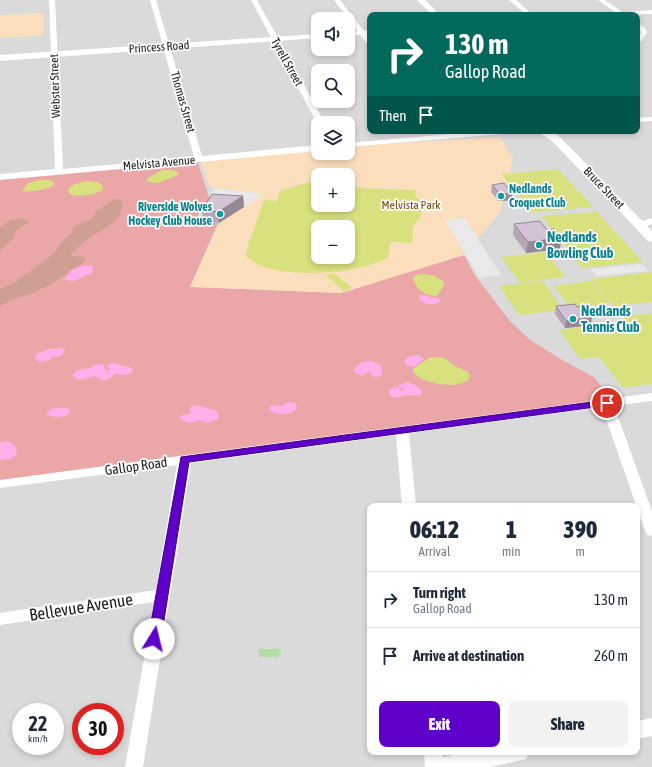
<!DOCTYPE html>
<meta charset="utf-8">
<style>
:root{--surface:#fff;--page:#f2f2f3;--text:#1f2937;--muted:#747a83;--line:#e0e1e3;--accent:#5f00ca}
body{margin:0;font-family:"Asap Condensed",sans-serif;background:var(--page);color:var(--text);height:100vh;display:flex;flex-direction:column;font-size:15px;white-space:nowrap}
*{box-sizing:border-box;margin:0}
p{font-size:13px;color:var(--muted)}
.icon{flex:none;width:22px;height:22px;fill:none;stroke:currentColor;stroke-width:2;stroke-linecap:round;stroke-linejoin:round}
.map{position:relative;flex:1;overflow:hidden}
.side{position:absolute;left:367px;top:503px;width:273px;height:252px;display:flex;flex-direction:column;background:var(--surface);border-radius:8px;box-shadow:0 2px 6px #0003}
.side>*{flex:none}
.top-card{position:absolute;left:367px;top:12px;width:273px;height:122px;border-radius:8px;box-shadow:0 2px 6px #0003;background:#00695c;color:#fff;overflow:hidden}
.fabs{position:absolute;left:311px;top:12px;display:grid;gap:8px}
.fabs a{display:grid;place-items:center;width:44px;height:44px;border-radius:8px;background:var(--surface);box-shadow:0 2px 6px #0003;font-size:20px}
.speed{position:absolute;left:12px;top:703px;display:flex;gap:8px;font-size:20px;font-weight:700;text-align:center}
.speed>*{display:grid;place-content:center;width:52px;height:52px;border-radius:50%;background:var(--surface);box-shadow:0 2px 6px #0003;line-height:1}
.speed small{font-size:10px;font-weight:400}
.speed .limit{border:6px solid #d22;background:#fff;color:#111}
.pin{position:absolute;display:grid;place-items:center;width:34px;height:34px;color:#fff;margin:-17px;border:2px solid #fff;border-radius:50%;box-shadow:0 1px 4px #0007}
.me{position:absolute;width:44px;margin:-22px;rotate:9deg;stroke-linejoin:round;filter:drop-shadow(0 0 3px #0008)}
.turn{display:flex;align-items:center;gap:14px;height:84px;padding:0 12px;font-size:18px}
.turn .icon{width:52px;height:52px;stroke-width:2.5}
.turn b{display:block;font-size:28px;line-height:34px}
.then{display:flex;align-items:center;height:38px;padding:0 12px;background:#0003;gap:8px;font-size:15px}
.eta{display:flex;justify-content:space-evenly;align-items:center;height:68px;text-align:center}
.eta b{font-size:24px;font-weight:800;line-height:28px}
.action{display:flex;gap:8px;margin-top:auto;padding:8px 12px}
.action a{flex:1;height:46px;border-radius:8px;background:var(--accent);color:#fff;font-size:16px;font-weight:800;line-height:46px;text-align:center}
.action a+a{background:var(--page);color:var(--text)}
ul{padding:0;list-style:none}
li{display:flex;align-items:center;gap:12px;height:56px;padding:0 12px;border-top:1px solid var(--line)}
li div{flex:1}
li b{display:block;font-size:15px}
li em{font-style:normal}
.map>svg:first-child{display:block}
.residential{fill:#dadadb;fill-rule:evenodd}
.grass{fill:#eba6a7}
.forest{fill:#cf9f95}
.sand{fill:#ffb0ea}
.park{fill:#fbdfbd;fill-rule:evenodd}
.pitch{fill:#d8e17d;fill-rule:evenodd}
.parking{fill:#e9e9e9}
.water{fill:#b3dea1}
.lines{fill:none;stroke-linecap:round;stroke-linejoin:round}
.minor{fill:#fff;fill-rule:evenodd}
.tertiary{fill:#fff;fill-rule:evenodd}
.wall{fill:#b6a7b7}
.shaded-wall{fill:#948895}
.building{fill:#d4c2d5;stroke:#948895}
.route{fill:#5f00ca;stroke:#3e0083}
.culture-dot{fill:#0f9aa8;stroke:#fff;stroke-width:1.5}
.labels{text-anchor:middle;stroke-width:3.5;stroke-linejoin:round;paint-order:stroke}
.far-street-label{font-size:12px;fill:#1d1d1d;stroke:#fff}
.far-culture-label{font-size:12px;font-weight:bold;fill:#0d838f;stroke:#fff;text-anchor:start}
.far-park-label{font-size:12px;fill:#7e4908;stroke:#fff}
.culture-label{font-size:14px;font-weight:bold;fill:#0d838f;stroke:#fff;text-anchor:start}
.street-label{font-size:14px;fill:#1d1d1d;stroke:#fff}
.near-street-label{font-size:17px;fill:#1d1d1d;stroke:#fff}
</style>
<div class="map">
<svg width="652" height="767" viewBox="0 0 652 767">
<rect width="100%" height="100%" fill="#efe2ed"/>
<path class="residential" d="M0 0H652V767H0ZM370 15H637V131H370ZM318 19H348V49H318ZM318 71H348V101H318ZM318 123H348V153H318ZM318 175H348V205H318ZM318 227H348V257H318ZM370 506H637V752H370ZM21 712H55V746H21ZM81 712H115V746H81Z"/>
<path class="grass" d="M197 160 210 200 203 205 198 216 202 221 218 223 190 287 341 293 464 255 476 277 510 321 530 340 564 361 594 377 613 401 0 482V178Z"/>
<path class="forest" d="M115 199 122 201C124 219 110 226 96 234 88 238 78 247 71 254L72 256 84 257 86 259 84 262 53 283 31 294 11 300 0 306V289L15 282 40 264 54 253 60 244 72 232 73 226 88 221 94 217 96 211Z
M23 219 29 222 16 231 13 239 0 251V227L10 220Z"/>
<path class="sand" d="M85 265 93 266 92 273 74 281 65 280V277L70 273 71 270Z
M419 295H424L429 296V300L431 297 438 298 441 301C434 306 425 305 419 300Z
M62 348 65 350 62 355 54 357 51 355 52 358C47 362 39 363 35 359L36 354 48 349Z
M415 355 420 356 424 359 415 366H407L405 362C405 357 410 356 415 355Z
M370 361 381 365 382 374 381 376 373 377 371 375 370 371C364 373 364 379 354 372V369L362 362Z
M112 363 132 368 133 372 127 375 115 374C108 381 105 383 95 376 87 378 79 383 72 375L77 370 90 368 97 364 104 365 105 370H109L110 368 107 365Z
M408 382 415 385 422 391V394C416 397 414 395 408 395 401 395 396 401 389 394V390L395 387 404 391V389L397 386Z
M289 402 295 403 297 407C293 416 276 416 269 409L271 405 282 406Z
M194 405 216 410 219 416 218 419 207 423 200 420 190 423 181 420V416L191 413 189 408Z
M54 408H68L71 411C66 419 55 417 47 415V411Z
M8 441C15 444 18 449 16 456L10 459 0 460V442Z"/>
<path class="park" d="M43 13V35L0 38V15Z
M500 137 513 159 501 211 464 255 341 293 190 287 219 223 261 194 210 187 200 159 318 148V153H348V146ZM318 175H348V205H318ZM318 227H348V257H318Z"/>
<path class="pitch" d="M558 169 593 207 533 212 501 174Z
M162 170H172L178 172V175L158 183 147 182 148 178Z
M40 180H49L54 182V185C50 189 27 193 22 191L28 183Z
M87 181 98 182 102 185 103 189C97 195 76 198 69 193L68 189 75 184Z
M318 181V205H348V183L360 188 416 190 415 197 422 202C423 213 421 219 413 226L412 243 390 242 388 257C363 275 264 282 246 255L249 240 251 238 264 200 277 201 280 191 302 184ZM318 227H348V257H318Z
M597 212 643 262 582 268 542 216Z
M545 252 566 277 520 283 501 257Z
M652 272V302L614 306 590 279Z
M334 273 352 288 344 291 326 275Z
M424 274 435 276 444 282V285L438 295C426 298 416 289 413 278L416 275Z
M543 281 564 310 519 315 499 286Z
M591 281 610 303 571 308 553 286Z
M652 313V384L623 388 599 357 580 359 559 330 624 321 622 317Z
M429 358C444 355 445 359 455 366 461 370 472 369 469 379 459 390 419 384 413 371L414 368Z"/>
<path class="parking" d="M215 188 262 194 246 207 213 204 209 195Z
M465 218 501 275 479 278 445 220Z
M642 264 648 271 596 276 590 269Z"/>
<path class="water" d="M259 649H281V654L277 657H259Z"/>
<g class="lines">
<path class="minor" d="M49 0H55L63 169 194 157 150 0H156L202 156 318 145V151L0 180V174L55 169Z
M251 0H257L325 123H318V124L317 123Z
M334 0H340L370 39V46L368 45Z
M509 0H516L533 15H526Z
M598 0H605L626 15H619Z
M637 23 645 28 647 33 639 44 637 45V38L641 33 640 30 637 28Z
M652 117V121L637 122V118Z
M484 131H517L513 133 348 147V143Z
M652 218V224L639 228 634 225 636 223Z
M652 393V401L614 406 652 511V536L647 535 645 531 602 407 409 433 416 506H402L396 435 191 463 143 767H125L154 602 0 625V613L156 590 177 465 0 488V480Z
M424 752H442L443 767H425Z"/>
<path class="tertiary" d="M417 0H425L440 15H432Z
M652 10V14L608 15 612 13Z
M370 30V34L348 36V32Z
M318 34V38L0 61V55Z
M541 131H551L559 136 652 231V242L648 241 551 140 541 134Z
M652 718V736L637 739V721Z
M467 752H529L526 759 490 767H428L431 760Z"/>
</g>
<path class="wall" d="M492 185 512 193V200L499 201 491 192Z
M243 196 244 207 219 223 203 221 202 210Z
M514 224 547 230 561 238 560 249 526 253 513 235Z
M556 306 577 307 592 315 591 323 585 324V326L565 328 555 314Z"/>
<path class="shaded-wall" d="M512 193V200L499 201 500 194Z
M243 196 244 207 219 223 218 212Z
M561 238 560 249 526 253 528 242Z
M592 315 591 323 585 324V326L565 328 566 321 584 316Z"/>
<path class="building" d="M504 183 512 193 500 194 492 185Z
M212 194 243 196 218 212 202 210Z
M540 221 547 230 554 229 561 238 528 242 514 224Z
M575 304 577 307 585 306 592 315 584 316 586 318 566 321 556 306Z"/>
<path class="route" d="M607 400 610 401 612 403 610 405 189 462 161 639 159 642 154 644 150 642 148 639 181 457Z"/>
<g class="culture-dot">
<circle cx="501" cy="196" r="4"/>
<circle cx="220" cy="214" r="4"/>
<circle cx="539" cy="245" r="4"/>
<circle cx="573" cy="319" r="4"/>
</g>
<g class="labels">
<g class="far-street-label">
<text transform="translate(159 47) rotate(-4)" y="4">Princess Road</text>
<text transform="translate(287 62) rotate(61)" y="4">Tyrell Street</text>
<text transform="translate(55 86) rotate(-92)" y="4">Webster Street</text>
<text transform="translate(183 102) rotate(74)" y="4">Thomas Street</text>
<text transform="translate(159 163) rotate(-5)" y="4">Melvista Avenue</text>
<text transform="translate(604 188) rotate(46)" y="4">Bruce Street</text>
</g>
<g class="far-culture-label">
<text x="509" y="193">Nedlands<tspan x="509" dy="14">Croquet Club</tspan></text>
<text x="212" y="211" text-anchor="end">Riverside Wolves<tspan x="212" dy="14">Hockey Club House</tspan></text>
</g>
<g class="far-park-label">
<text x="411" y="209">Melvista Park</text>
</g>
<g class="culture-label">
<text x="547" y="242">Nedlands<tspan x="547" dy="16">Bowling Club</tspan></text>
<text x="581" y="316">Nedlands<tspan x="581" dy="16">Tennis Club</tspan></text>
</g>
<g class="street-label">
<text transform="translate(136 466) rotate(-8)" y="5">Gallop Road</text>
</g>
<g class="near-street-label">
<text transform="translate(81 607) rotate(-9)" y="6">Bellevue Avenue</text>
</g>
</g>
</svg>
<div class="fabs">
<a><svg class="icon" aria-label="sound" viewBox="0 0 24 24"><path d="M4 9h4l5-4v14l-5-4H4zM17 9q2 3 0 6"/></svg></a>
<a><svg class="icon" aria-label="search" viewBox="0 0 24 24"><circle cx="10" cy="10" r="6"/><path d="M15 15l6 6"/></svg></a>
<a><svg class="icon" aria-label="layers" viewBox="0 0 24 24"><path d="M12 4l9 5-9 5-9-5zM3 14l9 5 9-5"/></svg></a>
<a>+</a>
<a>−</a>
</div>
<div class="speed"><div>22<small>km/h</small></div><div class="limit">30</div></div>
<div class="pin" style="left:607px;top:403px;background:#d93025"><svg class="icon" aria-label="arrive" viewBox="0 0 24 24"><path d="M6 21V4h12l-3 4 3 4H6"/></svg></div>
<svg class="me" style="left:154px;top:639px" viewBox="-20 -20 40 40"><circle r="19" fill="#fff"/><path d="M0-13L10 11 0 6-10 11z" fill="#5f00ca"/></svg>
<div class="top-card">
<div class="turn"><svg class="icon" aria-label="right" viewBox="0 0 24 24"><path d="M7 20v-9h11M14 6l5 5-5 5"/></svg><div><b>130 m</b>Gallop Road</div></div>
<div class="then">Then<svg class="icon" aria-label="arrive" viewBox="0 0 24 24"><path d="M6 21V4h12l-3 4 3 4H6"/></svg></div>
</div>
<section class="side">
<div class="eta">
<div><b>06:12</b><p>Arrival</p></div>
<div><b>1</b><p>min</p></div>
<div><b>390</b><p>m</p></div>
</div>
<ul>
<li><svg class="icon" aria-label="right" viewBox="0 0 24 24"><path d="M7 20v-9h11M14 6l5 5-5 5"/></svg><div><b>Turn right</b><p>Gallop Road</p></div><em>130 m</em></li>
<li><svg class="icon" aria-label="arrive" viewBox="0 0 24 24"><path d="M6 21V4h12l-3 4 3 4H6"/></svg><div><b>Arrive at destination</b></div><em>260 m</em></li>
</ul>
<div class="action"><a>Exit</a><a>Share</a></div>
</section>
</div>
